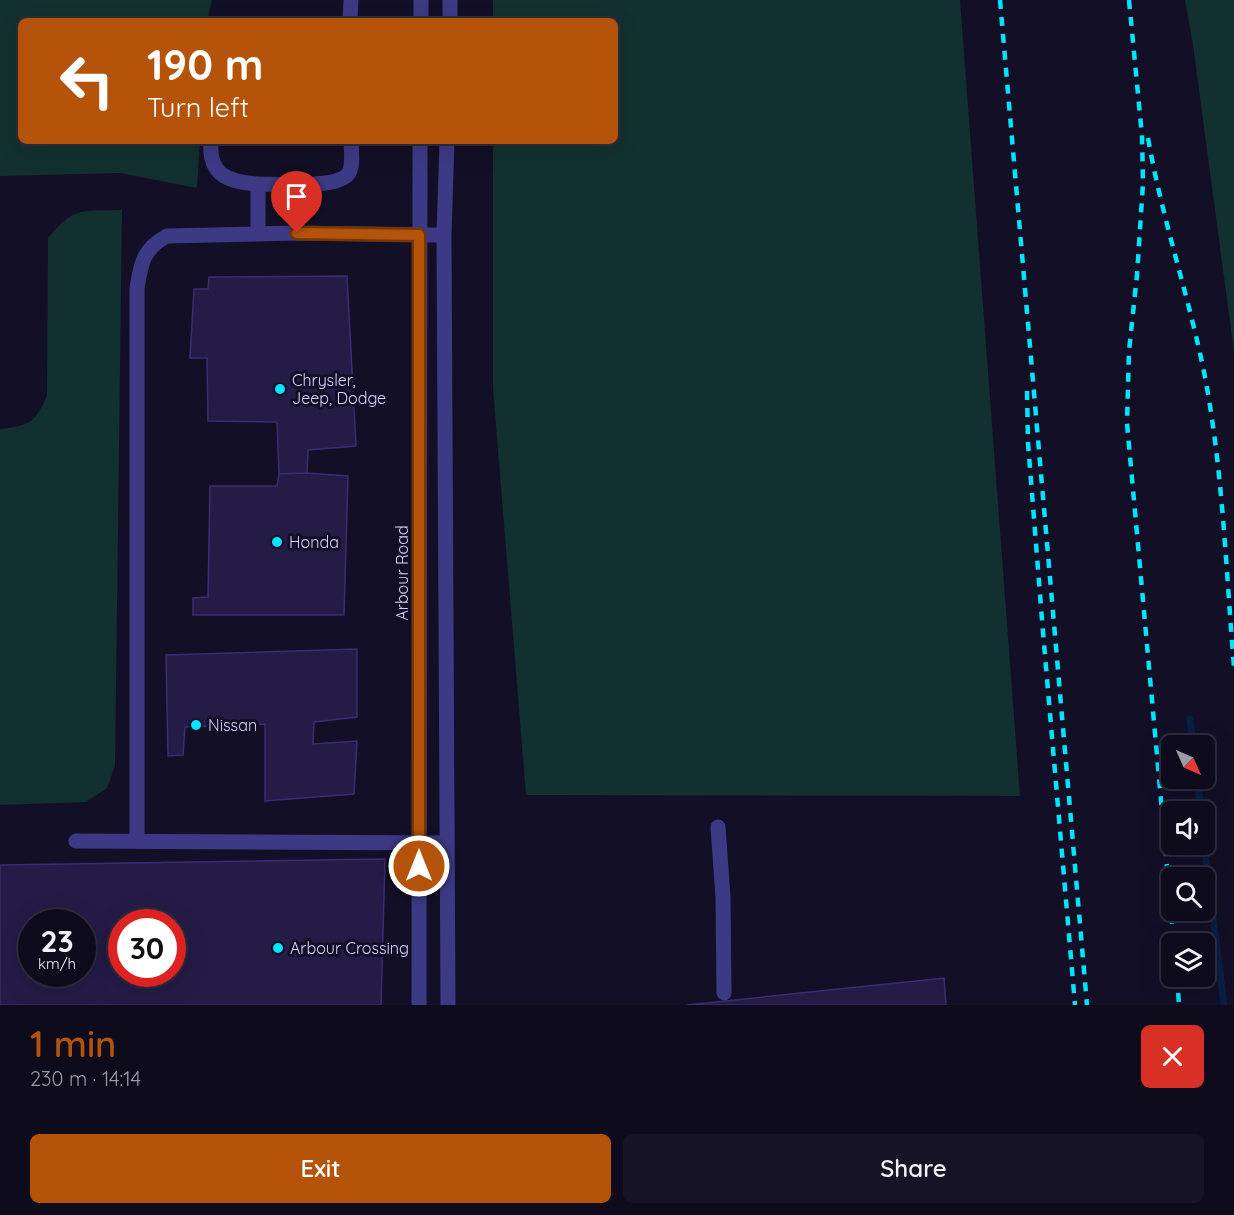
<!DOCTYPE html>
<meta charset="utf-8">
<style>
:root{--surface:#0e0b1c;--page:#171425;--text:#f1f3f6;--muted:#9b9ba3;--line:#2e2b3b;--accent:#b45309}
body{margin:0;font-family:Quicksand,sans-serif;background:var(--page);color:var(--text);height:100vh;display:flex;flex-direction:column;font-size:22px;white-space:nowrap}
*{box-sizing:border-box;margin:0}
p{font-size:20px;color:var(--muted)}
.icon{flex:none;width:33px;height:33px;fill:none;stroke:currentColor;stroke-width:2;stroke-linecap:round;stroke-linejoin:round}
.map{position:relative;height:1005px;overflow:hidden}
.side{display:flex;flex-direction:column;background:var(--surface);flex:1}
.side>*{flex:none}
.guide{position:absolute;left:18px;top:18px;width:600px;height:126px;border-radius:9px;box-shadow:0 6px 24px #0002,0 0 0 2px var(--line);background:#b45309;color:#fff;overflow:hidden}
.needle{width:39px;rotate:135deg}
.buttons{position:absolute;left:1161px;top:735px;display:grid;gap:12px}
.buttons a{display:grid;place-items:center;width:54px;height:54px;border-radius:9px;background:var(--surface);box-shadow:0 6px 24px #0002,0 0 0 2px var(--line);font-size:30px}
.speed{position:absolute;left:18px;top:909px;display:flex;gap:12px;font-size:30px;font-weight:700;text-align:center}
.speed>*{display:grid;place-content:center;width:78px;height:78px;border-radius:50%;background:var(--surface);box-shadow:0 6px 24px #0002,0 0 0 2px var(--line);line-height:1}
.speed small{font-size:15px;font-weight:400}
.speed .limit{border:9px solid #d22;background:#fff;color:#111}
.pin{position:absolute;display:grid;place-items:center;width:51px;height:51px;color:#fff;margin:-62px -26px;border-radius:50% 50% 50% 0;rotate:-45deg;box-shadow:0 0 6px #0007}
.pin .icon{rotate:45deg}
.me{position:absolute;width:66px;margin:-33px;rotate:0deg;stroke-linejoin:round;filter:drop-shadow(0 0 4px #0008)}
.turn{display:flex;align-items:center;gap:21px;height:126px;padding:0 30px;font-size:27px}
.turn .icon{width:78px;height:78px;stroke-width:2.5}
.turn b{display:block;font-size:42px;line-height:51px}
.round{display:grid;place-items:center;flex:none;width:63px;height:63px;border-radius:9px;background:var(--page)}
.summary{display:flex;align-items:center;justify-content:space-between;height:102px;padding:0 30px}
h1{font-size:36px;font-weight:600;line-height:45px;color:var(--accent)}
.primary-button{display:flex;gap:12px;margin-top:auto;padding:12px 30px}
.primary-button a{flex:1;height:69px;border-radius:9px;background:var(--accent);color:#fff;font-size:24px;font-weight:600;line-height:69px;text-align:center}
.primary-button a+a{background:var(--page);color:var(--text)}
.map>svg:first-child{display:block}
.green{fill:#12302f}
.lines{fill:none;stroke-linecap:round;stroke-linejoin:round}
.stream{stroke:#0a1f44;stroke-width:7}
.building{fill:#241b47;stroke:#3b2d73;stroke-width:1.5;fill-rule:evenodd}
.minor{stroke:#3d3a85;stroke-width:15}
.rail{stroke:#00e5ff;stroke-width:4.5;stroke-dasharray:9 8;stroke-linecap:butt}
.route-casing{stroke:#753606;stroke-width:15}
.route{stroke:#b45309;stroke-width:10}
.poi-dot{fill:#00e5ff;stroke:#130f26;stroke-width:2}
.labels{text-anchor:middle;stroke-width:6;stroke-linejoin:round;paint-order:stroke}
.poi-label{font-size:16px;fill:#d9d4ff;stroke:#130f26;text-anchor:start}
.street-label{font-size:16px;fill:#d9d4ff;stroke:#130f26}
</style>
<div class="map">
<svg width="1234" height="1005" viewBox="0 0 1234 1005">
<rect width="100%" height="100%" fill="#130f26"/>
<path class="green" d="M0 0H212L207 21H21V141H200L197 188 120 173 0 176Z
M493 0H960L1020 796 526 795 493 388V141H615V21H493Z
M1185 0H1234V352L1193 45Z
M122 210 115 766 107 788 86 802 0 805V429C30 426 36 422 47 395L48 238C74 206 83 211 122 210Z"/>
<g class="lines">
<path class="stream" d="M1190 719 1193 746
M1197 778 1201 812
M1204 844 1224 1005"/>
</g>
<path class="building" d="M347 276 356 446 308 450 307 473 279 474 277 422 208 421 207 358H190L194 289H208L209 277Z
M307 473 348 476 344 615H193V598L208 597 210 486H277L279 474Z
M357 649V717L314 722 313 744 357 741 354 794 265 801V724L185 727 183 755 168 756 166 655Z
M385 859 381 1005H0V865ZM32 922H82V974H32ZM122 922H172V974H122Z
M944 978 946 1005H687Z"/>
<g class="lines">
<path class="minor" d="M350 21 351 0
M421 21V0
M450 21V0
M211 141C208 175 228 182 258 184
M447 141 444 235 448 1005
M258 234V184C277 184 337 189 348 174 354 166 351 151 351 141
M718 827 723 897 724 993
M76 841 446 843
M137 841V288C141 263 143 249 167 236L297 233 444 235
M419 1005 420 141"/>
<path class="rail" d="M1000 0 1087 1005
M1129 0 1142 136 1143 183 1137 275 1129 351 1127 423 1174 944
M1148 138C1162 219 1189 296 1205 377 1223 472 1226 571 1234 667
M1027 391 1028 443 1043 632 1075 1005
M1177 976 1179 1005"/>
</g>
<g class="lines">
<g class="route-casing">
<path id="route" d="M297 233 419 235V866"/>
</g>
<use href="#route" class="route"/>
</g>
<g class="poi-dot">
<circle cx="280" cy="389" r="6"/>
<circle cx="277" cy="542" r="6"/>
<circle cx="196" cy="725" r="6"/>
<circle cx="278" cy="948" r="6"/>
</g>
<g class="labels">
<g class="poi-label">
<text x="292" y="386">Chrysler,<tspan x="292" dy="18">Jeep, Dodge</tspan></text>
<text x="289" y="548">Honda</text>
<text x="208" y="731">Nissan</text>
<text x="290" y="954">Arbour Crossing</text>
</g>
<g class="street-label">
<text transform="translate(402 573) rotate(-90)" y="6">Arbour Road</text>
</g>
</g>
</svg>
<div class="buttons">
<a><svg class="needle" viewBox="-14 -14 28 28"><path d="M0-13l5 13h-10z" fill="#e53935"/><path d="M0 13l5-13h-10z" fill="#9b9ba3"/></svg></a>
<a><svg class="icon" aria-label="sound" viewBox="0 0 24 24"><path d="M4 9h4l5-4v14l-5-4H4zM17 9q2 3 0 6"/></svg></a>
<a><svg class="icon" aria-label="search" viewBox="0 0 24 24"><circle cx="10" cy="10" r="6"/><path d="M15 15l6 6"/></svg></a>
<a><svg class="icon" aria-label="layers" viewBox="0 0 24 24"><path d="M12 4l9 5-9 5-9-5zM3 14l9 5 9-5"/></svg></a>
</div>
<div class="speed"><div>23<small>km/h</small></div><div class="limit">30</div></div>
<div class="pin" style="left:297px;top:233px;background:#d93025"><svg class="icon" aria-label="arrive" viewBox="0 0 24 24"><path d="M6 21V4h12l-3 4 3 4H6"/></svg></div>
<svg class="me" style="left:419px;top:866px" viewBox="-20 -20 40 40"><circle r="17" fill="#b45309" stroke="#fff" stroke-width="3"/><path d="M0-11L8 9 0 5-8 9z" fill="#fff"/></svg>
<div class="guide">
<div class="turn"><svg class="icon" aria-label="left" viewBox="0 0 24 24"><path d="M17 20v-9H6M10 6l-5 5 5 5"/></svg><div><b>190 m</b>Turn left</div></div>
</div>
</div>
<section class="side">
<div class="summary"><div><h1>1 min</h1><p>230 m · 14:14</p></div><a class="round" style="background:#d93025;color:#fff"><svg class="icon" aria-label="close" viewBox="0 0 24 24"><path d="M6 6l12 12M18 6L6 18"/></svg></a></div>
<div class="primary-button"><a>Exit</a><a>Share</a></div>
</section>
